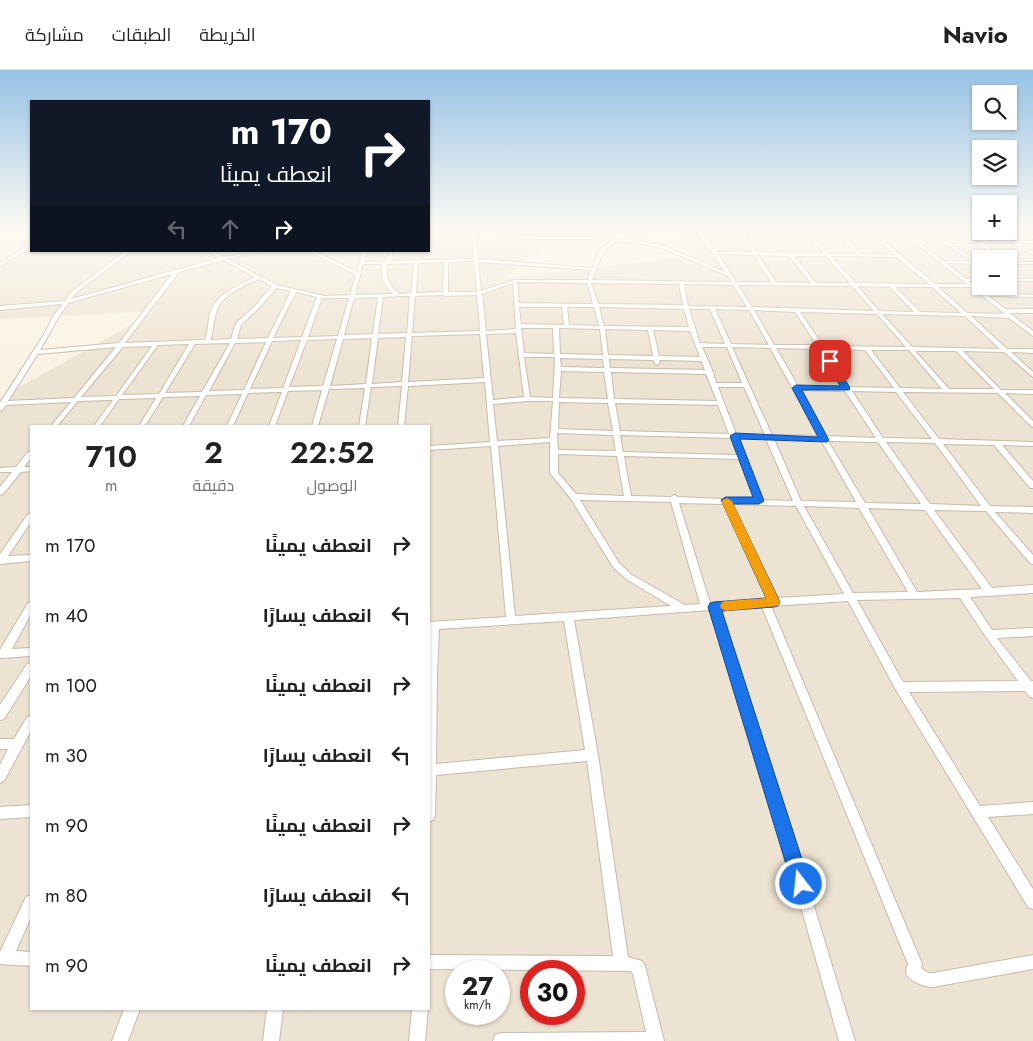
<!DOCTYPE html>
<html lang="ar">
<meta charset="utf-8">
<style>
:root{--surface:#fff;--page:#f6f6f6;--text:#222;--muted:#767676;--line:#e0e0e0}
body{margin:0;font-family:Jost,Cairo,sans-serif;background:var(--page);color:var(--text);direction:rtl;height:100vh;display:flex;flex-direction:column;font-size:19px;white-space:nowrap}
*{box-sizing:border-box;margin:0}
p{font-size:16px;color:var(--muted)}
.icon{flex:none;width:28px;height:28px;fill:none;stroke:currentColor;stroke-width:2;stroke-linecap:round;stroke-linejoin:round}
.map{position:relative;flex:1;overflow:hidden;direction:ltr}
.details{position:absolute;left:30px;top:355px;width:400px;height:585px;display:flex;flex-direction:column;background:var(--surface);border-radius:0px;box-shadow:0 1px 4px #0004;direction:rtl}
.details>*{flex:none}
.hud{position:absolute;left:30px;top:30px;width:400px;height:152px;border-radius:0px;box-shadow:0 1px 4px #0004;direction:rtl;background:#111827;color:#fff;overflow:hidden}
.tools{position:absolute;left:972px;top:15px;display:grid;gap:10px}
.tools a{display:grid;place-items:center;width:45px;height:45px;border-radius:0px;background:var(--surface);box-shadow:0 1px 4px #0004;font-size:25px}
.speed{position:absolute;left:445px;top:890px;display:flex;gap:10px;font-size:25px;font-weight:700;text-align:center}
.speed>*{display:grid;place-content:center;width:65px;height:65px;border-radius:50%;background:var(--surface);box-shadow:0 1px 4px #0004;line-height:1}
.speed small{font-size:12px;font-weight:400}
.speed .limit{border:8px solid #d22;background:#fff;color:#111}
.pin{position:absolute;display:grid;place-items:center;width:42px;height:42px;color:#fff;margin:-21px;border-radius:10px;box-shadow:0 2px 8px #0006}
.me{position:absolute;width:55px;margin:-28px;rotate:344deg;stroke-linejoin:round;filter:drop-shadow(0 0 4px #0008)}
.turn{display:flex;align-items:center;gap:18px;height:105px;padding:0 15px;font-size:22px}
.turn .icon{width:65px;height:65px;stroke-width:2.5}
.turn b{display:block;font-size:35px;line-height:42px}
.lanes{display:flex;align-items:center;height:48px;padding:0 15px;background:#0003;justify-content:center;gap:25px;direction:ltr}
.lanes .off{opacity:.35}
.eta{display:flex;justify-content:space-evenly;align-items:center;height:85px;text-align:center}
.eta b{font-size:30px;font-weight:600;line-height:35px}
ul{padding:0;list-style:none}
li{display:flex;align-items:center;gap:15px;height:70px;padding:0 15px}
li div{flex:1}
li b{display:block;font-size:19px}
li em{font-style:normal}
header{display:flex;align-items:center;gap:30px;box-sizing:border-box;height:70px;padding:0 25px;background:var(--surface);border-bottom:1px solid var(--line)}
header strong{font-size:24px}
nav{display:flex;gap:28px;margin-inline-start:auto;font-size:18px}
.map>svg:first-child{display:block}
.residential{fill:#ede3d2;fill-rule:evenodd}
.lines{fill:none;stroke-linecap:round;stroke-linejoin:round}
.street-casing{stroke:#c7baaa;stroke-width:2}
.street{fill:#fff;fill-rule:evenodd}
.route{fill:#1a73e8;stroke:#114b97}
.slow{fill:#f59e0b}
</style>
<header>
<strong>Navio</strong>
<nav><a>الخريطة</a><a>الطبقات</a><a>مشاركة</a></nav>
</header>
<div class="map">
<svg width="1033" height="971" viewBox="0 0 1033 971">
<rect width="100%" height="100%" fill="#faf3e4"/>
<path class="residential" d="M429 159H576L542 178 505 208 692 186 675 159H981V161L1033 159V971H0V328L156 241 0 249V196L31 166V181H429ZM981 189H1009V216H981ZM31 356H429V939H31ZM456 901H499V944H456ZM531 901H574V944H531Z"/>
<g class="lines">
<g class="street-casing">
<path id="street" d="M471 159H475V163H494L538 167H591L637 171 662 175 725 202 695 159H903L916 170 1008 171 994 161H999L1014 171H1033V173H1018L1033 182V185L1013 173H983L1006 189H1001L977 173H950L981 194V197L976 194 946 193 966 209H981V211H969L984 223 1033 225V227L988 226 1005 239H1033V243H1009L1033 261V266L1009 248 971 246 1007 279H1033V283L1011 282 1033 302V307L1004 282 963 281 1001 320H1033V324L1005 323 1033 351V357L1031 356 998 323 903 322 939 369 1033 372V376L1002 375 1033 411V418H1030L994 375 943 374 990 436 1033 437V443L995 442 1033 485V494L1030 493 986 441 934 440 992 518 1033 515V523L970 527 992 560 1033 558V566L997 568 1031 611H1033V628L1029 626 1025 621 909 622 980 736 1033 732V744L988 747 1033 819V839L1028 837 896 620 848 531 771 536 920 889 922 894 921 898 928 903H933L1033 885V899L933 917C925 917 907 911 906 902 906 900 907 896 908 894L762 537 720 540 796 777 855 971H839L784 777 710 540 574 550 598 685 628 887 642 891 645 896 664 971H493L495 965 501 963 646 962 633 904 631 901 429 899V885L613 886 587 691 436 705 435 746 433 750 429 752V552L506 547 491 376 429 380V376L490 372 485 312 408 316 404 356H398L402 316 371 317 365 356H359L365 318 329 319 318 356H312L322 320 288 321 275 356H269L282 322 248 323 233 356H227L242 324 206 325 189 356H183L200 326 163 327 145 356H139L156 328 119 329 100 356H94L113 330 78 331 57 356H51L71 332 6 335 2 340 0 341V333L46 261 53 246 63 234 0 240V236L65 231 72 221 126 181H131L76 223 71 229 219 188 208 181C215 181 217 185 223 186 229 188 251 181 260 181L227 189 277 215 324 226 350 225 356 205 308 181H314L357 202 363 181H367L364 192 386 191 389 181H393L391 191 474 189 472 166H429V164L471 163ZM701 161H739L752 182H716ZM743 161 804 162 823 183 756 182ZM809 162H836L856 184H828ZM841 162H868L895 185 861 184ZM873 162H902L967 214H935ZM494 165 538 169H591L611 171 599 180 593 198 478 189 476 166ZM616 171 637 173 664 179 728 206 732 212 592 210 603 182ZM919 172 944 173 972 191H943ZM718 184 754 185 771 212H736ZM758 185 789 186 811 213 776 212ZM794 186H826L850 213H816ZM831 186 897 187 929 214 855 213ZM223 190 255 207C239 215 216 224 210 243 208 253 208 261 205 270L125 273 179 202ZM474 191 477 222H448V192ZM444 192 443 222 416 223 418 193ZM478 192 591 200 588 210H515L481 221ZM414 193 411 223 399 224C389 215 385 207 387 194ZM363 194H382C380 206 384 215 393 224L355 225ZM172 204 119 273 40 280C50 264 57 248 68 233ZM259 209 272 216 255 236 236 253 231 269 210 270C214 261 213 252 216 243 221 225 243 216 259 209ZM517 212 587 213 593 234 519 233ZM513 213 516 259 486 261 482 224ZM591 213 679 214 683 235 598 234ZM684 214 733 215 747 237 688 236ZM738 215 852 216 874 241 752 237ZM857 216 890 217 914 242 879 241ZM895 217H932L961 243 920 242ZM938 217H971L1005 244 967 243ZM276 218 291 221 268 268 237 269 241 255 259 238ZM296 222 317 227 302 267 273 268ZM443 225 445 226 477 225 480 261 412 263 415 226ZM401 226H410L407 263 378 264 383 227ZM378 227 373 264 344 265 354 228ZM322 228H349L338 266 308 267ZM519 237H562L564 255 521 254ZM567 237H594L599 256 569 255ZM599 237 684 239 689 257 604 256ZM689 239H710L725 274 700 273ZM715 239 749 240 769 275 731 274ZM754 240 795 242 817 275H774ZM800 242 877 244 906 277 823 276ZM882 244 965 246 1000 279 912 277ZM521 258H553L554 284 524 283ZM559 258 600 259 603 285 560 284ZM605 259 648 260 653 286 608 285ZM653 260 690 261 700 287 659 286ZM516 263 524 327 493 330 486 264ZM480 264 484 308 408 312 412 266ZM406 267 402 312 372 314 378 268ZM372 268 366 314 330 316 343 269ZM337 269 323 316 289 317 307 270ZM301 270 283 318 250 319 272 271ZM266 272 244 320 209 321 235 273ZM230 273 202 322 165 323 195 274ZM189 274 159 324 122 325 158 275ZM152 276 116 326 81 327 123 277ZM116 277 74 328 8 331 38 284ZM702 277H727L742 313H716L713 302ZM732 277 770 278 819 366 772 365ZM776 278 819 279 843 317 798 316ZM825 279 865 280 894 318 849 317ZM871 280H909L942 319 900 318ZM915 281H956L994 319H949ZM524 287H555L553 328 530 327ZM560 288 603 289 604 298 561 297ZM609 289 653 290 655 294 657 295 660 293 659 290 701 291 705 300 610 298ZM561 301 604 302 608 329 559 328ZM611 302 706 304 717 331 614 329ZM718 317H744L765 365 736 364ZM800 320 845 321 876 368 826 366ZM852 321 896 322 932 369 883 368ZM527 331H553L550 368 497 371 493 334ZM559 332 608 333 613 361 558 359ZM615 333 718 335 729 364 620 361ZM557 363 613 365 616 381 558 380ZM620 365 731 368 737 385 623 382ZM738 368 766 369 793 431 762 430ZM774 369 821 370 856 432 801 431ZM828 371 878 372 921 434 865 433ZM550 372V403L571 429 613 497 626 509 671 536 515 546 498 376ZM886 372 935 373 981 436 930 434ZM558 384 617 386 624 426 576 424 558 403ZM624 386 739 389 754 429H729L726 427 723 429 678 427 674 425 671 427 631 426ZM580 430 671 432 700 534 685 535 632 505 619 493ZM679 433 724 434 768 529 710 533ZM732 434 796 436 844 524 777 528ZM804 436 859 438 908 522 853 523ZM868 438 925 440 982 519 917 522ZM960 528 986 567 1018 611 903 612 857 530ZM564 551 585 680 436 694 437 603 439 559Z
M611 159H617L642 169 639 170Z
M1015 159H1020L1033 166V169Z
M30 174H31V177L0 196V193Z
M1009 192H1033V194H1009Z
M1009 209H1033V211H1009Z
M28 382H31V388L24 397H31V401L21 402 3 424 0 425V417L12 402H0V398L16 397Z
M31 443V452L8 486 31 485V491L0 494V484L28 444Z
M31 532V544L12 579 31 578V586L0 588V580L28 533Z
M31 593V606L4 649 0 650V635L27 594Z
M31 646V661L4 711 0 713V695L8 679H0V669H14L27 647Z
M31 735V747L0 749V737Z
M31 825V847L16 881 31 882V896L0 894V882L26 827Z
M124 939H140L128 971H112Z
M267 939H283L279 971H263Z
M412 939H428L425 971H409Z"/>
</g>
<use href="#street" class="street"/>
</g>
<linearGradient id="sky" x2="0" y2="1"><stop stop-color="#96c2e5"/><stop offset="0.54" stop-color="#fdfaf3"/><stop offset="1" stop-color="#fdfaf3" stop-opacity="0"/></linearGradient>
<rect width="1033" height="295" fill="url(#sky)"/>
<path class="route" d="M830 288 834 291 850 318 849 320H802L829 370 827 372 740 369 764 431 759 434H733L780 532 778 536 774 537 722 541 810 814 807 820 801 823 795 820 792 814 708 537 710 533 714 532 766 528 721 430 726 427H753L730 366 735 363 818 367 792 318 796 315 840 316 826 291Z"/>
<path class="slow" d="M727 428 732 431 780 532 778 536 726 541 722 539 720 536 722 532 726 531 766 528 721 431Z"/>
</svg>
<div class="tools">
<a><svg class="icon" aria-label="search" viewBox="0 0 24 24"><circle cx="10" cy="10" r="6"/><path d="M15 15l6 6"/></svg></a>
<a><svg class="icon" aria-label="layers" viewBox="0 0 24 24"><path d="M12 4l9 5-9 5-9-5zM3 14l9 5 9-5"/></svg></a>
<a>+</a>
<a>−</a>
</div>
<div class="speed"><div>27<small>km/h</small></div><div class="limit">30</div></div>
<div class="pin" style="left:830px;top:291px;background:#d93025"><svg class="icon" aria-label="arrive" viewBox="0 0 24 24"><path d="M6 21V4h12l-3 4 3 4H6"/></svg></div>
<svg class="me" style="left:801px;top:814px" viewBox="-20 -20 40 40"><circle r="17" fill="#1a73e8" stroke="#fff" stroke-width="3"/><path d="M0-11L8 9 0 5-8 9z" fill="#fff"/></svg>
<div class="hud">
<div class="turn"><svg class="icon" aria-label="right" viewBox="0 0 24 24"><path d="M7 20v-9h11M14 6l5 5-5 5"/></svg><div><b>170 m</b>انعطف يمينًا</div></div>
<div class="lanes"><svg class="icon off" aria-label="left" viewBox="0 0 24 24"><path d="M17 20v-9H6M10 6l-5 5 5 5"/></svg><svg class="icon off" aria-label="ahead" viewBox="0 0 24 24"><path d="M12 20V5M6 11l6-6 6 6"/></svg><svg class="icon" aria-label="right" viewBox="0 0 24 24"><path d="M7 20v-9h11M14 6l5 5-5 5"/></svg></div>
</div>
<section class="details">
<div class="eta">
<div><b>22:52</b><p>الوصول</p></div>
<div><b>2</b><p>دقيقة</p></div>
<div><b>710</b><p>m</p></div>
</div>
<ul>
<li><svg class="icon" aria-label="right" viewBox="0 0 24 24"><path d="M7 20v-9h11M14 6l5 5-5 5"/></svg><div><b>انعطف يمينًا</b></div><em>170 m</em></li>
<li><svg class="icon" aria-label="left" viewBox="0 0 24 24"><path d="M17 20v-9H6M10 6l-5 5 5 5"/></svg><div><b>انعطف يسارًا</b></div><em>40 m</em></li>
<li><svg class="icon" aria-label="right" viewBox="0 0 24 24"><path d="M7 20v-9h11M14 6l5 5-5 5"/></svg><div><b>انعطف يمينًا</b></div><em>100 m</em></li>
<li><svg class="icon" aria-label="left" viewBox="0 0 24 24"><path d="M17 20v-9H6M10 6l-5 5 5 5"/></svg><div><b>انعطف يسارًا</b></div><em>30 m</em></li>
<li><svg class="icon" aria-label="right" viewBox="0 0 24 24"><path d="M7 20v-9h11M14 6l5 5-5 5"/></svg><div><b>انعطف يمينًا</b></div><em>90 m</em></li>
<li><svg class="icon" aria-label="left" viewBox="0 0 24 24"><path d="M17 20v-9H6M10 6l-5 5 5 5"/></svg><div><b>انعطف يسارًا</b></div><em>80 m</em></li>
<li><svg class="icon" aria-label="right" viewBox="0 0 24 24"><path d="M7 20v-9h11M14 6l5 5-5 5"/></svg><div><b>انعطف يمينًا</b></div><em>90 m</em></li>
</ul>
</section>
</div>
